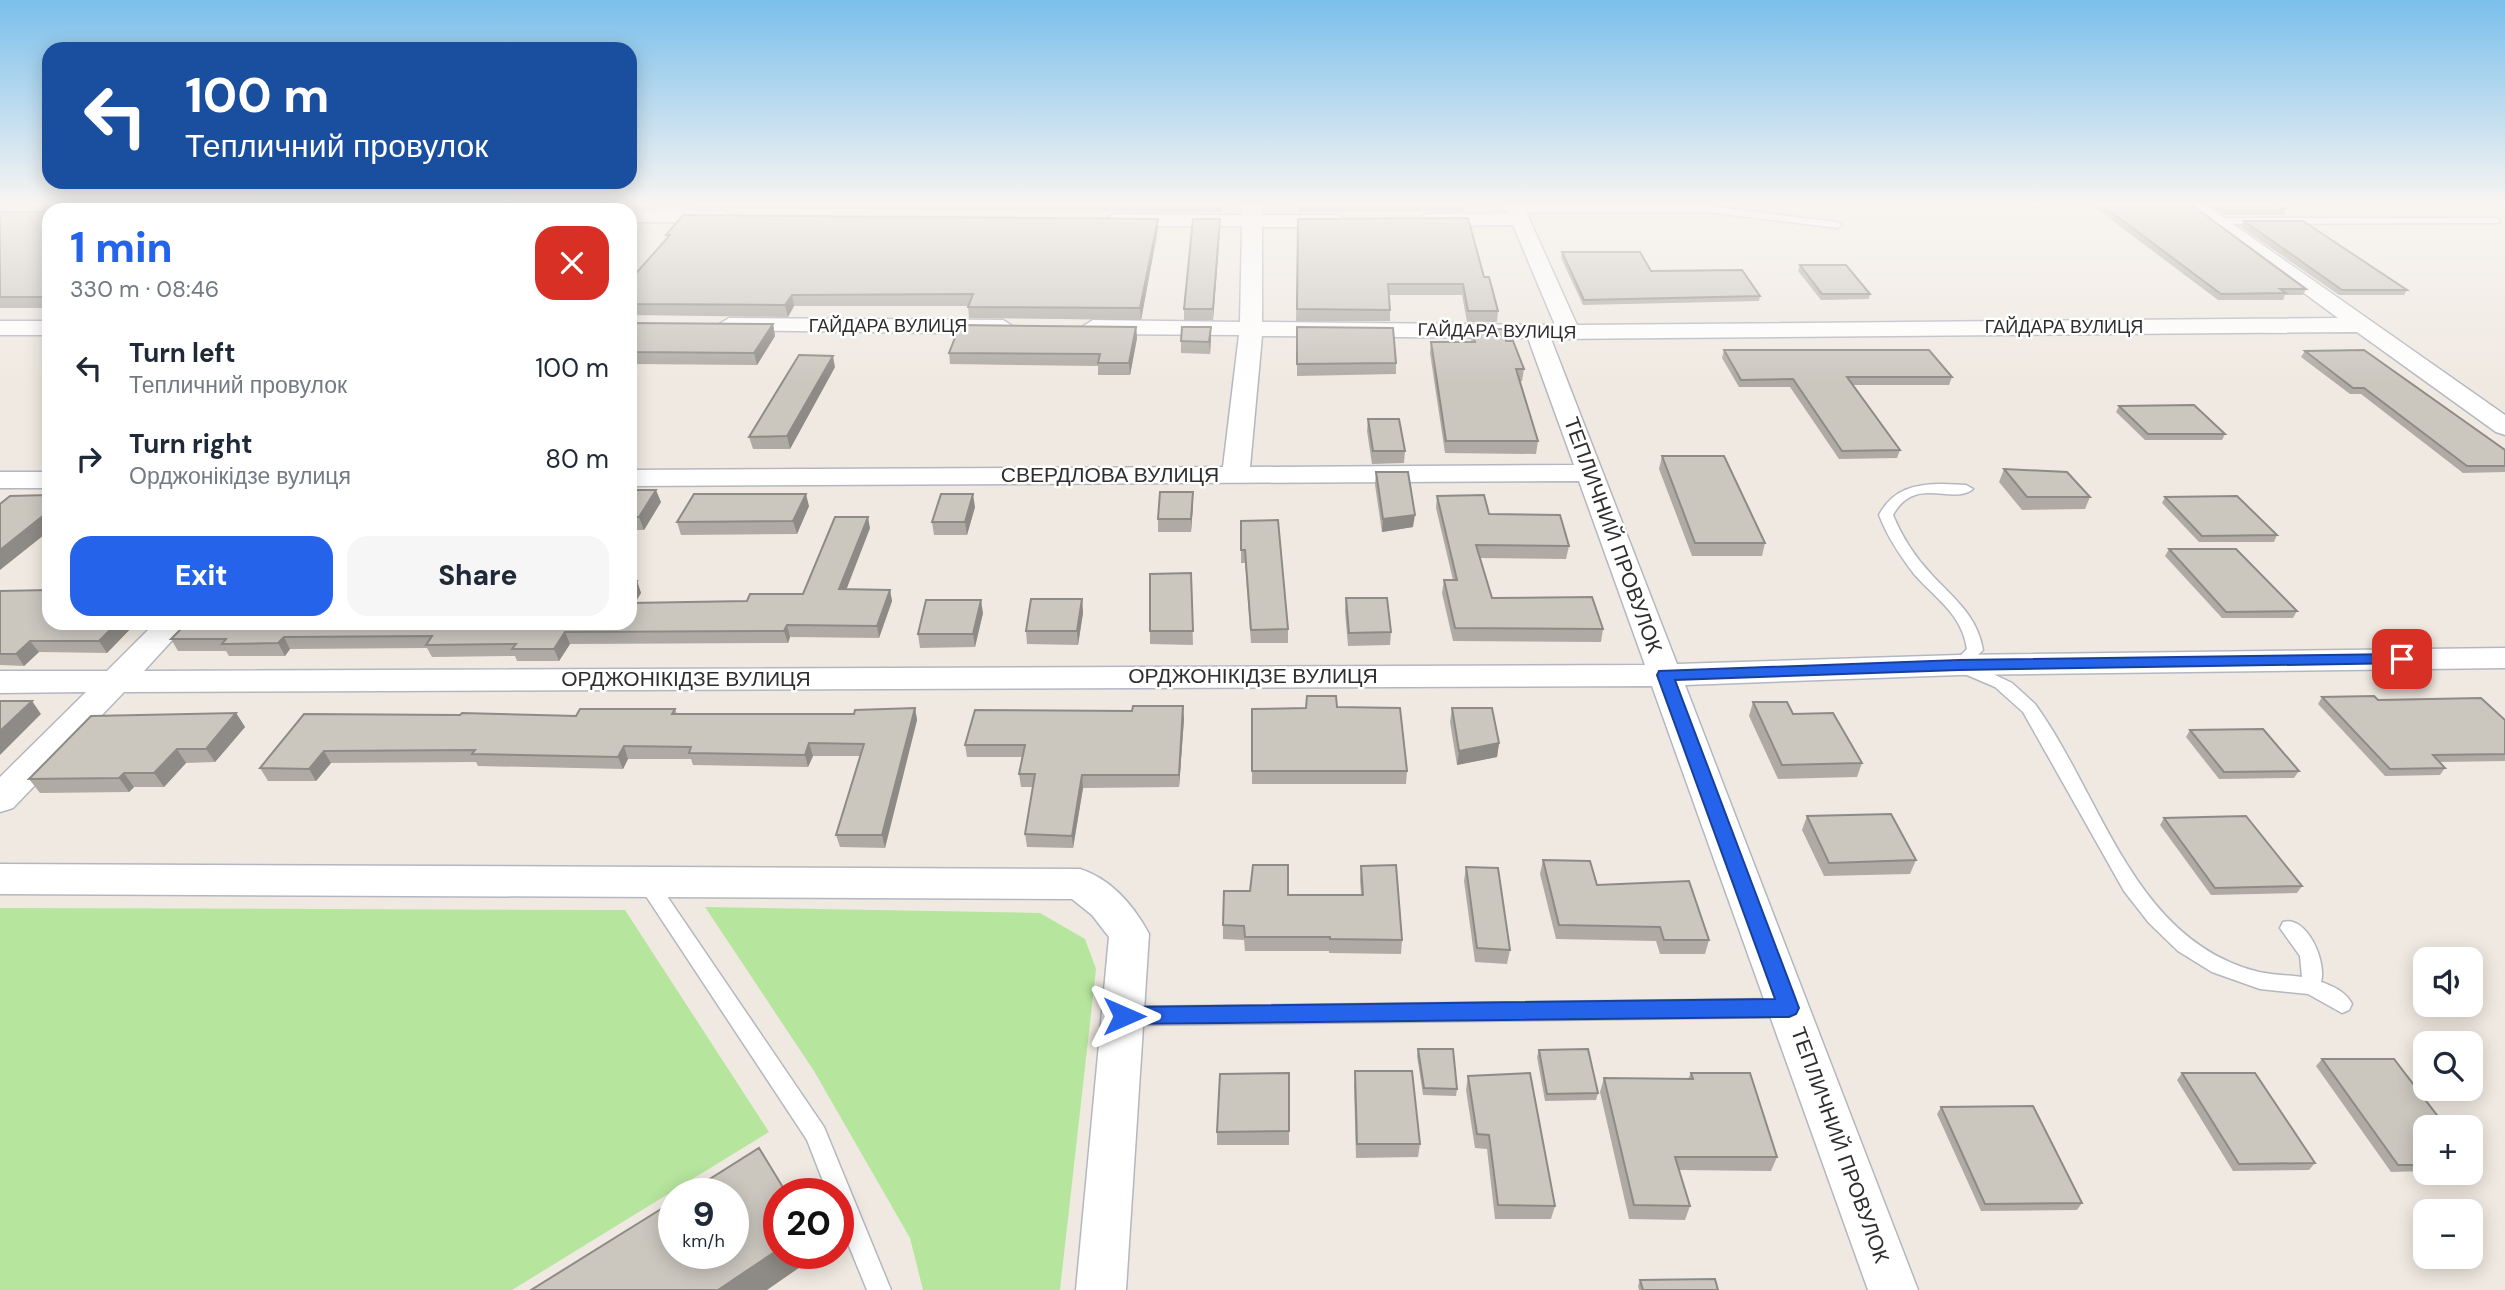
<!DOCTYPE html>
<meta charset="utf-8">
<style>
:root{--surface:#fff;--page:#f6f6f7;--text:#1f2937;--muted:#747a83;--accent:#2563eb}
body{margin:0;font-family:"DM Sans",sans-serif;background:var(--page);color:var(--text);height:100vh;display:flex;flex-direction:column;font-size:26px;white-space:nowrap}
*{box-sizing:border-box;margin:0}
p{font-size:23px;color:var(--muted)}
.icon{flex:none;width:38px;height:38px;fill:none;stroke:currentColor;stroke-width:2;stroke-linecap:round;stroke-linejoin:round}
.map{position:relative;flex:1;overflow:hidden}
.side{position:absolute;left:42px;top:203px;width:595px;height:427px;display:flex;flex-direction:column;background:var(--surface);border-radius:21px;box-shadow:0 4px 18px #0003}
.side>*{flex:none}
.guide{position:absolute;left:42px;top:42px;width:595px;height:147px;border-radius:21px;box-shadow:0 4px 18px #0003;background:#1a4fa0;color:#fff;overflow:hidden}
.tools{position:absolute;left:2413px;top:947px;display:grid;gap:14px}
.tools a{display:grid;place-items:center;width:70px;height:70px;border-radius:14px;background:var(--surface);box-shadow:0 4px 18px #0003;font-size:35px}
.speed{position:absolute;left:658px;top:1178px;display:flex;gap:14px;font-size:35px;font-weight:700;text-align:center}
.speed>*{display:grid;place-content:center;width:91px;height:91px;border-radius:50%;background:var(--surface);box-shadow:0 4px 18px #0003;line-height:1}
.speed small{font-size:18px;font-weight:400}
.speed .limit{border:10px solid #d22;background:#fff;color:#111}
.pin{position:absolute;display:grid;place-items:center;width:60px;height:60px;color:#fff;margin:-30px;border-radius:14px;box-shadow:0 4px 10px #0006}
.me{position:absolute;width:77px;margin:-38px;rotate:90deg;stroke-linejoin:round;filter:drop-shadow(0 0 5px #0008)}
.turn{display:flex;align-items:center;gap:24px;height:147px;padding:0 28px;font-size:32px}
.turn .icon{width:91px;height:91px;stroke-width:2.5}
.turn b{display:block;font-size:49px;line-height:60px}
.round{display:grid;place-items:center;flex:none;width:74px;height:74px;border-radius:21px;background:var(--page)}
.summary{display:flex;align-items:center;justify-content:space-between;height:119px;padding:0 28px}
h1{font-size:42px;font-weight:800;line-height:52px;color:var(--accent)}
.cta{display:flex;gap:14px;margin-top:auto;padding:14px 28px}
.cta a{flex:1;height:80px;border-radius:21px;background:var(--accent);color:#fff;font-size:28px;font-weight:800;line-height:80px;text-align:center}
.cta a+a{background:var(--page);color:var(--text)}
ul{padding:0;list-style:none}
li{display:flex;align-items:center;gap:21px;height:91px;padding:0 28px}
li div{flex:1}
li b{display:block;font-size:26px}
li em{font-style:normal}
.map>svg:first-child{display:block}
.green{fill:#b6e59e}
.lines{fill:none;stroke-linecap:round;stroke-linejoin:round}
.lane-casing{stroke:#b4b7c1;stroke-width:3}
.street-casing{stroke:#b4b7c1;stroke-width:3}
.lane{fill:#fff;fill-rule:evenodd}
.street{fill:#fff;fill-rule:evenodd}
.wall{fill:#afaba4}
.shaded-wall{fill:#8e8b86}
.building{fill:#cbc7bf;stroke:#8e8b86;stroke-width:2}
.route{fill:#2563eb;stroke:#184099;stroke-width:2}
.labels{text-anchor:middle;stroke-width:5;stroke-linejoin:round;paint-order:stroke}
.far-street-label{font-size:18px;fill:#2e2e2e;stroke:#fff}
.street-label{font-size:21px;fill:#2e2e2e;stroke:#fff}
</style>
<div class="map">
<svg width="2505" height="1290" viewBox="0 0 2505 1290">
<rect width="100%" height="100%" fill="#efe9e1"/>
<path class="green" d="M705 907 1040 913 1085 939 1096 969 1060 1290H923L910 1238 814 1071Z
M0 908 625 910 769 1132 512 1290H0Z"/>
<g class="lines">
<g class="lane-casing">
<path id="lane" d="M1707 206 1837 222 1842 225 1837 228 1707 212H1515L1510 209 1515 206Z
M2496 218 2499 219V223L2217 224 2212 221 2217 218Z
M1943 484 1966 485 1973 489C1953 506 1915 474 1893 515 1902 537 1915 557 1932 575 1954 599 1977 615 1983 650L1970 663 2012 683 2035 704C2102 796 2133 941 2259 972 2273 975 2288 975 2302 977L2300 956 2280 928 2283 922C2307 915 2327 962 2321 982 2333 986 2346 992 2352 1004L2349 1010 2342 1013 2308 994 2260 989 2212 972 2178 951 2149 923 2124 891 2023 712 1995 687 1953 669 1951 665 1967 649C1962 614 1936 599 1914 574 1902 558 1890 541 1882 522L1879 515C1893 489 1915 484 1943 484Z
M647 875 654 877 824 1127 891 1290H867L838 1219V1194H828L807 1140 640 887 637 882 640 877Z
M1787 999 1794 1002 1797 1008 1794 1014 1787 1017 1124 1025 1117 1022 1114 1016 1117 1010 1124 1007Z"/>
</g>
<g class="street-casing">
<path id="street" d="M1243 203H1261L1262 215H1339L1349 221 1339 227H1262V322L1555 325 1513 225 1426 226 1416 220 1426 214 1508 213 1504 203H1522L1577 325 2338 318 2182 203H2203L2505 415V435L2496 432 2357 332 1551 339 1677 664 1959 655 2505 648V668L1959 675 1685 685 1918 1290H1868L1652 686 124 692 13 808 0 812V777L86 692 0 693V671H107L155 623H188L144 671 1645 665 1579 481 630 486V470L1223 467 1239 335 1093 334 1082 327 1093 320 1240 322 1242 226H1114L1104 220 1114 214 1242 215ZM1262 336 1528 338 1574 465 1250 467Z
M630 210 723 211 733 217 723 223 630 222Z
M729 318 1003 320 1014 327 1003 334 721 330 718 325Z
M0 321H49V335H0Z
M0 472H49V488H0Z
M0 864 1080 869C1111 879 1134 906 1149 934L1126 1290H1076L1109 937 1092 915 1072 899 0 894Z"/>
</g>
<use href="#lane" class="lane"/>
<use href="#street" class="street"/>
</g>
<path class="wall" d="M0 203H642L637 207 628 208V210H49V308H0V212H43L45 205H0Z
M700 203H1223L1222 212 701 208Z
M1298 203H1464L1463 211 1298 212Z
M1746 203H1875L1874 206 1749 207Z
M2089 203H2189L2306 289 2303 295H2285L2283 300H2218Z
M2206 203H2276L2287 209 2284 215H2225Z
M1298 219 1484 277 1498 311 1497 322H1467L1462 295H1389L1390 310V321H1296Z
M2244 221 2407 290 2404 295H2339L2241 227Z
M1158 229 1141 320 969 318 968 306H794L788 317 630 315V280L667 238 666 235Z
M1220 229 1213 320H1184V309Z
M1562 252 1760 296 1759 301 1583 305 1561 258Z
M1800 265 1870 294 1869 299 1821 300 1798 271Z
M630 323 773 324 775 336 757 365 630 364Z
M1136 327 1137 338 1130 375H1098V366L950 364 949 353Z
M1211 327 1210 354 1181 353V341Z
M1297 327 1396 363V374L1297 376Z
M1472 329 1506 341 1524 369 1522 381H1519L1538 441 1536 454 1445 453 1430 353 1431 342H1471Z
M1724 350 1952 377 1949 385H1852L1900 450 1897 458 1839 459 1790 387H1739L1722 358Z
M2305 351 2505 450V472L2463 473 2361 394H2350L2301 357Z
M835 367 790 449H753L749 437Z
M2119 406 2225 434 2222 440H2145L2116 412Z
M1368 419 1405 451 1404 463 1372 464 1367 431Z
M1662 456 1765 543 1762 556H1692L1659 469Z
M2004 469 2090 497 2085 509 2022 510 1999 482Z
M1376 472 1413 527 1382 532 1375 485Z
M630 490 661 502 644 530H630Z
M1437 496 1489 514 1569 546 1566 559 1480 558 1492 598 1603 629 1601 642 1453 641 1442 593 1444 580H1453L1436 508Z
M2165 497 2277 535 2274 542H2199L2162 503Z
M1193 504 1191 532H1158V519Z
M809 506 797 534 681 535 677 522Z
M975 507 967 535H934L932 522Z
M1241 521 1288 629V643H1251L1245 563H1241Z
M870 528 846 589 890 590 892 601 879 638 790 637 788 643 570 644 559 661H517L515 656 432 657 427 648 290 649 285 656H229L226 651H178L171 639 630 623 637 581 641 593 635 603 747 601 803 594Z
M2169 549 2297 611 2293 618H2222L2165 556Z
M1191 573 1193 645 1150 644V631Z
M0 591 49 623H136L107 653 39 652 24 666 0 665Z
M1346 598 1391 632 1390 645 1348 646 1345 611Z
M1082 599 1083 613 1078 645 1027 644 1026 631Z
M983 613 975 647 920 648 918 634Z
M2322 697 2378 700 2505 720V761L2440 762 2445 768 2440 775 2385 776 2318 704Z
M1753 702 1793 714 1862 763 1857 777 1778 779 1749 716Z
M1337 707 1407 771 1406 784H1252V709Z
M915 708 917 720 885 848 840 847 836 835 860 756H813L808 767 693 765 691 759H628L623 769 478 766 476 762 331 763 316 781H268L260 768 304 714 576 716 675 709 677 714H854Z
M1452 708 1499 743 1497 757 1457 765 1450 722Z
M236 713 245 727 215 762 186 763 164 787H134L129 792 40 793 29 779Z
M1184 719 1179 787 1083 788 1073 848 1027 847 1025 834 1033 787H1021L1019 774 1023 757H967L965 745Z
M2190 730 2299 771 2294 778 2219 779 2186 737Z
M1807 816 1916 860 1910 874 1824 876 1802 830Z
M2164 818 2302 886 2297 893 2211 895 2160 825Z
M1543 860 1597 885 1709 940 1705 954H1660L1656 941 1556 939 1540 874Z
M1361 866 1402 940 1401 954 1329 953V951H1245L1244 940 1223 939V925L1288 895H1361L1360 880Z
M1466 867 1510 950 1507 964 1475 962 1464 881Z
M1418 1049 1457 1089 1456 1096 1423 1095 1417 1056Z
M1539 1050 1598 1093 1596 1100 1545 1101 1537 1057Z
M2322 1059 2426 1127V1171L2391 1172 2316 1066Z
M1355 1071 1420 1144 1418 1157 1356 1158 1354 1085Z
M1289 1073V1145H1217V1132Z
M1691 1073 1777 1157 1771 1171 1679 1170 1690 1206 1685 1220 1629 1219 1600 1092 1604 1078 1688 1079Z
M2182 1073 2315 1163 2309 1170 2233 1171 2177 1080Z
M1468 1076 1555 1206 1551 1219H1495L1487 1149 1475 1148 1466 1090Z
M1941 1107 2082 1203 2077 1210 1981 1211 1937 1114Z
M1640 1280 1718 1290H1639L1638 1286Z"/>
<path class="shaded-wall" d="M625 203H642L637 207 628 208V210H621Z
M1158 219V229L1141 320 1140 308Z
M1220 219V229L1213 320V309Z
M792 295 794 306 788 317 785 305Z
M773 324 775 336 757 365 754 353Z
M1136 327 1137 338 1130 375 1129 363Z
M1211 327V338L1210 354 1209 342Z
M833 356 835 367 790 449 787 436Z
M656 490 661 502 644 530 639 517Z
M1193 492V504L1191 532V519Z
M806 494 809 506 797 534 793 521Z
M973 494 975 507 967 535 965 522Z
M49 511V531L0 570V550Z
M1415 515 1413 527 1382 532 1383 519Z
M868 517 870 528 842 601 839 589Z
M637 581 641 593 630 611V592Z
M890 590 892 601 879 638 877 626Z
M1082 599 1083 613 1078 645 1077 631Z
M981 600 983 613 975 647 973 634Z
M117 623H136L107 653 99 641Z
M787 625 790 637 788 643 784 631Z
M565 632 570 644 559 661 554 649Z
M284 637 290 649 285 656 278 643Z
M30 641 39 652 24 666 16 654Z
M32 701 41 714 0 755V731Z
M1183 706 1184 719 1179 787V775Z
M915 708 917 720 885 848 882 835Z
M236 713 245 727 215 762 206 749Z
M809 743 813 756 808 767 805 755Z
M1499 743 1497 757 1457 765 1459 751Z
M624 746 628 759 623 769 618 757Z
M177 749 186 763 164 787 154 773Z
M324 751 331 763 316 781 309 769Z
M124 773 134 787 129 792 119 778Z
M1082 775 1083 788 1073 848 1072 836Z
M779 1249V1253H819V1254L767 1290H718Z"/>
<path class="building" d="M46 203H625L624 207 621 210H49V297H0V212H43Z
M2099 203H2189L2306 289H2280L2286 293 2221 294Z
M2218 203H2276L2287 209H2228Z
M683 215 1158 219 1140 308 968 307 973 294 792 295 785 305 630 304V280L670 235H666Z
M1468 218 1484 277H1489L1498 311H1468L1463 284H1388L1390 310 1297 309 1298 219Z
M1193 219H1220L1213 309H1184Z
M2244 221H2303L2407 290H2342Z
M1562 252H1640L1651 271 1742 270 1760 296 1584 300Z
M1800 265H1846L1870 294H1822Z
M630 323 773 324 754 353 630 352Z
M960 325 1136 327 1129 363H1098L1100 354 949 353Z
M1182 327H1211L1209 342 1181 341Z
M1297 327 1393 328 1396 363 1297 364Z
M1472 329H1503L1506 341H1513L1524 369H1516L1538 441H1446L1431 342H1475Z
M1724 350H1929L1952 377H1847L1900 450 1842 451 1793 379 1741 380Z
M2364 350 2505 450V466H2467L2364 388H2353L2305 351Z
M799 355 833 356 787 436 749 437Z
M2194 405 2225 434H2148L2119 406Z
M1368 419H1399L1405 451H1373Z
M1662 456H1724L1765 543H1695Z
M2004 469 2067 472 2090 497H2027Z
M1376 472H1408L1415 515 1383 519Z
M630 490H656L639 517H630Z
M1160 492H1193L1191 519H1158Z
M694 494H806L793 521 677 522Z
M941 494H973L965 522H932Z
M49 495V511L0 550V504L10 496Z
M1484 495 1489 514 1560 515 1569 546 1476 545 1492 598 1592 597 1603 629 1455 628 1444 580H1457L1437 496Z
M2237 496 2277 535 2202 536 2165 497Z
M835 517H868L839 589 890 590 877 626 787 625 784 631 565 632 554 649H512L516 644 426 645 432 636 284 637 278 643 222 644 226 639H171L187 623H630V603L747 601 750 594H803Z
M1278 520 1288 629 1251 630 1245 550H1241V521Z
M2169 549H2236L2297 611 2226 612Z
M1191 573 1193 631H1150V574Z
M630 580 637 581 630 592Z
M49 590V623H117L99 641H30L16 654H0V591Z
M1346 598H1387L1391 632 1349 633Z
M1031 599H1082L1077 631H1026Z
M926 600H981L973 634H918Z
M1307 696H1336L1337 707 1400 708 1407 771H1252V709L1306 708Z
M2374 696 2378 700 2481 698 2505 720V754L2433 755 2445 768 2390 769 2322 697Z
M0 701H32L0 731Z
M1753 702H1787L1793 714 1833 713 1862 763 1782 765Z
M1133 706H1183L1179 775H1082L1072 836 1025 834 1035 774H1019L1025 745H965L975 710 1132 711Z
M915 708 882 835H836L864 744 809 743 805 755 689 753 691 747 624 746 618 757 472 754 475 750 324 751 309 769 260 768 304 714 460 715 462 713 576 716 580 709H675L672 714H854L855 710Z
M1452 708H1492L1499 743 1459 751Z
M236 713 206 749H177L154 773H124L119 778 29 779 91 716Z
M2263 729 2299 771 2224 772 2190 730Z
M1891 814 1916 860 1829 863 1807 816Z
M2246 816 2302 886 2215 888 2164 818Z
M1543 860 1590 861 1597 885 1689 881 1709 940H1664L1660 927 1559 925Z
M1253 865H1288V895H1363L1361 866 1396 865 1402 940 1330 939V937H1245L1244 926 1223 925 1224 891H1250Z
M1466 867 1498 868 1510 950 1477 948Z
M1418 1049H1453L1457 1089 1424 1088Z
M1588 1049 1598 1093 1547 1094 1539 1050Z
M2322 1059H2394L2446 1127H2426V1165H2398Z
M1355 1071H1412L1420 1144H1357Z
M1289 1073V1131L1217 1132 1220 1074Z
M1530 1073 1555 1206 1498 1205 1489 1135 1477 1134 1468 1076Z
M1691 1073H1750L1777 1157H1675L1690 1206 1634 1205 1604 1078 1693 1079Z
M2182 1073H2255L2315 1163 2239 1164Z
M2033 1106 2082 1203 1985 1204 1941 1107Z
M759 1148 787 1194H779V1249L718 1290H531L674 1201V1253H733V1194H686Z
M1715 1279 1718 1290H1643L1640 1280Z"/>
<linearGradient id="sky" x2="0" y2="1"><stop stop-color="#7abfeb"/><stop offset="0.53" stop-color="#f8f5f2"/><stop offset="1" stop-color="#f8f5f2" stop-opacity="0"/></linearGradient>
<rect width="2505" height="383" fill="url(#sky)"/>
<path class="route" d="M2402 654 2407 655V663L1959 670 1675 680 1799 1008 1796 1014 1789 1017 1124 1024 1117 1022 1113 1016 1117 1009 1124 1007 1775 999 1657 675 1659 671 1959 660Z"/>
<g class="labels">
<g class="far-street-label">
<text x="888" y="332">ГАЙДАРА ВУЛИЦЯ</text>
<text x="2064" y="333">ГАЙДАРА ВУЛИЦЯ</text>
<text transform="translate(1497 331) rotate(1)" y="6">ГАЙДАРА ВУЛИЦЯ</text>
</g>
<g class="street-label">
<text x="1110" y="482">СВЕРДЛОВА ВУЛИЦЯ</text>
<text transform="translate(1613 535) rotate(70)" y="7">ТЕПЛИЧНИЙ ПРОВУЛОК</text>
<text x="1253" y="683">ОРДЖОНІКІДЗЕ ВУЛИЦЯ</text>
<text x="686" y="686">ОРДЖОНІКІДЗЕ ВУЛИЦЯ</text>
<text transform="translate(1840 1145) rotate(70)" y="7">ТЕПЛИЧНИЙ ПРОВУЛОК</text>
</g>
</g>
</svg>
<div class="tools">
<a><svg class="icon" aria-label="sound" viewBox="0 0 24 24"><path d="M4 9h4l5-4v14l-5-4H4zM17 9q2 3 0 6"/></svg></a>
<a><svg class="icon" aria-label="search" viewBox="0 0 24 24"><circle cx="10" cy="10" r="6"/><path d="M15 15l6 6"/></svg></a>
<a>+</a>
<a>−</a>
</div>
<div class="speed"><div>9<small>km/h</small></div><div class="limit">20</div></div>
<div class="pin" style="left:2402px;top:659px;background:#d93025"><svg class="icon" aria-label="arrive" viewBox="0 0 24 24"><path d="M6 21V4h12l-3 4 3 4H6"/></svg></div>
<svg class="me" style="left:1124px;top:1016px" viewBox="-20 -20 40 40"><path d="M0-17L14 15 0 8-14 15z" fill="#2563eb" stroke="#fff" stroke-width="4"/></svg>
<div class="guide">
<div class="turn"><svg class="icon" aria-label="left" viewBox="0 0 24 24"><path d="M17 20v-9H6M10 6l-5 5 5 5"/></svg><div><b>100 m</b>Тепличний провулок</div></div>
</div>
<section class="side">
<div class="summary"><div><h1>1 min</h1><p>330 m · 08:46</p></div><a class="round" style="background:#d93025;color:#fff"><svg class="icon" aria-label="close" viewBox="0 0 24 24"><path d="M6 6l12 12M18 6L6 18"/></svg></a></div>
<ul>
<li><svg class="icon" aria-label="left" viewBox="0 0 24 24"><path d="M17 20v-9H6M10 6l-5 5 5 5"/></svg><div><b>Turn left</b><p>Тепличний провулок</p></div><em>100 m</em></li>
<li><svg class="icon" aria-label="right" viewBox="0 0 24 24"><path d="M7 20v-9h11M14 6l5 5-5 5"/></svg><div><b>Turn right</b><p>Орджонікідзе вулиця</p></div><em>80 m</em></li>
</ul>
<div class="cta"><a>Exit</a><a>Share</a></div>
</section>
</div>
